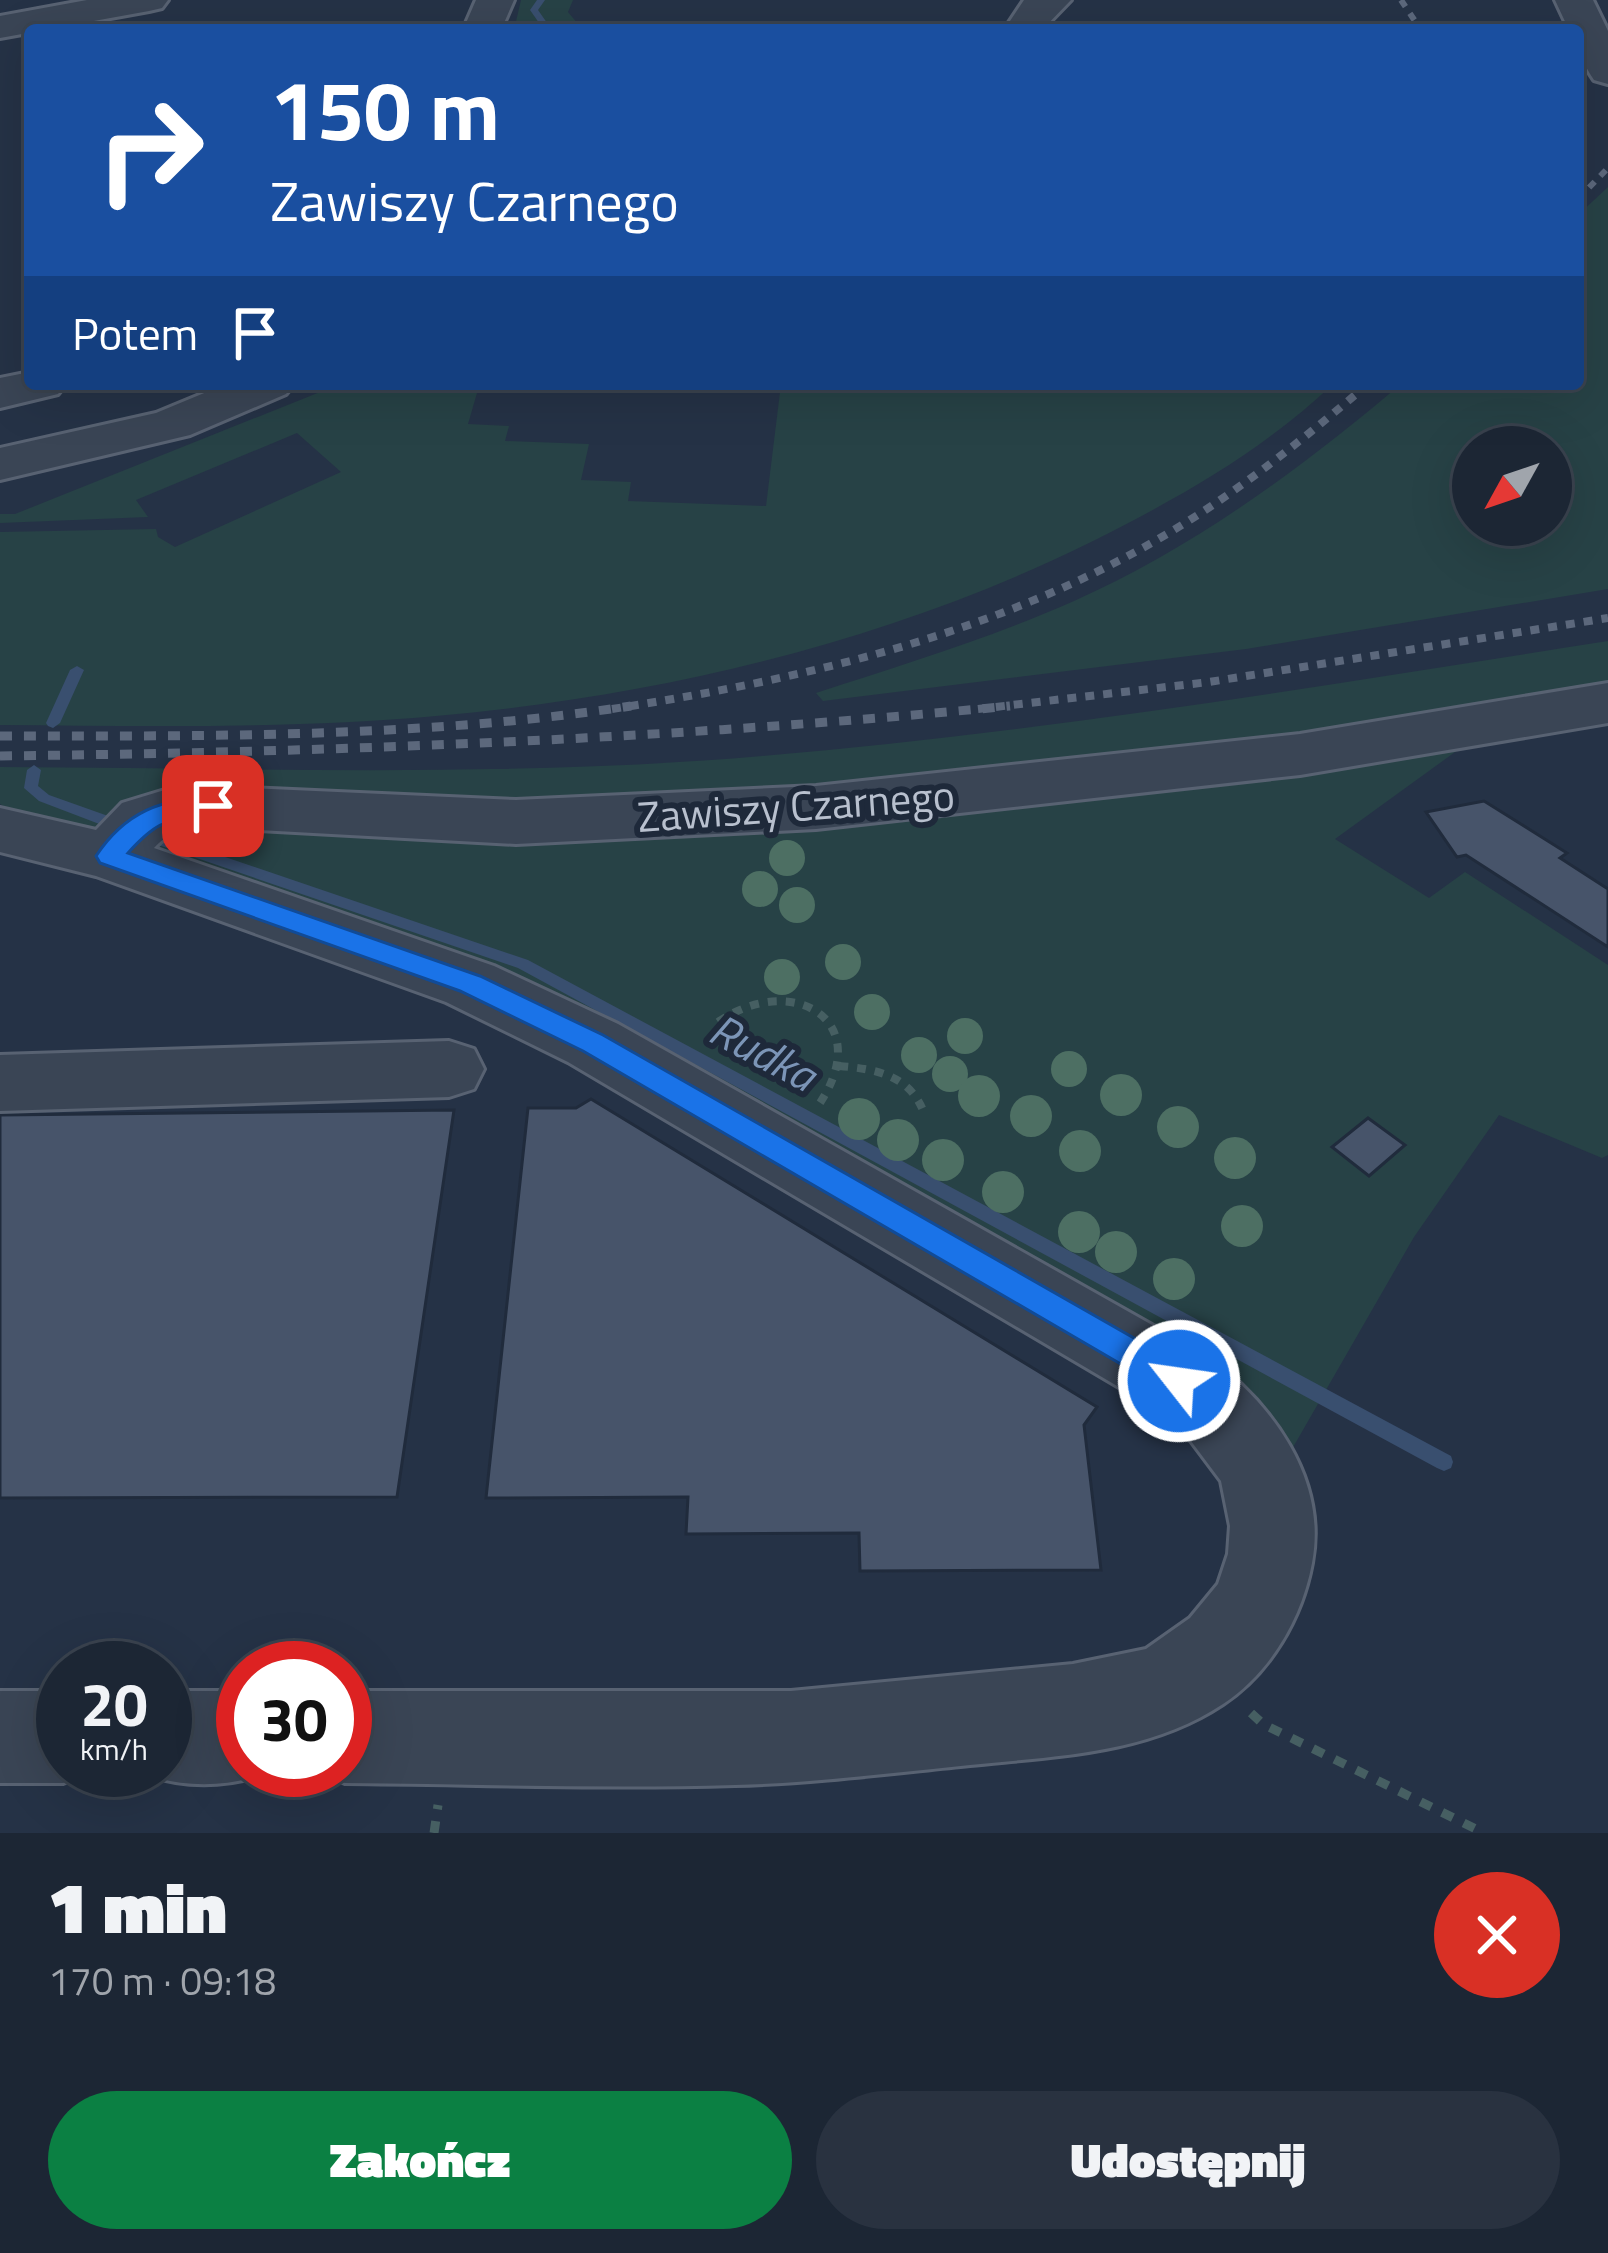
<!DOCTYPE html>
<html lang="pl">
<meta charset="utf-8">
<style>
:root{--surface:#1c2634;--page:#293240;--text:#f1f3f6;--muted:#a0a5ac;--line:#3a434f;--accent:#0b8043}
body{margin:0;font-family:"Titillium Web",sans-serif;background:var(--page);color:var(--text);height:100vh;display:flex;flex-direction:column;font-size:45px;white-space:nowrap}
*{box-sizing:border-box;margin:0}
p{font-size:39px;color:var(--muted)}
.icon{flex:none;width:66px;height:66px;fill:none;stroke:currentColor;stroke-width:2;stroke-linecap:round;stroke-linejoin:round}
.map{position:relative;height:1833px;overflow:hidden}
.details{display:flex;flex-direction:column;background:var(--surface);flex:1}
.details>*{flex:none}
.guide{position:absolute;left:24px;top:24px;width:1560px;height:366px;border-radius:12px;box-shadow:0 12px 48px #0002,0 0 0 3px var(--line);background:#1a4fa0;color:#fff;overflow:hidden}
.needle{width:78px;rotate:230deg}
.controls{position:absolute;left:1452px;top:426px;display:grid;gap:24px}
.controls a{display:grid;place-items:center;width:120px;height:120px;border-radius:50%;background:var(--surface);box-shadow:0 12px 48px #0002,0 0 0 3px var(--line);font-size:60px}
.speed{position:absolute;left:36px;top:1641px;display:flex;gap:24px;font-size:60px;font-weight:700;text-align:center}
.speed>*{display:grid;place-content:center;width:156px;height:156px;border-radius:50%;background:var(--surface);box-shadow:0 12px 48px #0002,0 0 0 3px var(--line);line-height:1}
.speed small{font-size:30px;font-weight:400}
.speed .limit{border:18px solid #d22;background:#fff;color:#111}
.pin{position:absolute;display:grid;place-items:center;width:102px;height:102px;color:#fff;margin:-51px;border-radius:24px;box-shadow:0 6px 18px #0006}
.me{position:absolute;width:132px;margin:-66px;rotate:300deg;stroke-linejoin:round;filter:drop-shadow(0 0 9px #0008)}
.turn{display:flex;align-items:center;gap:42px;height:252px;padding:0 48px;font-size:54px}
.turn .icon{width:156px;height:156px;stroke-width:2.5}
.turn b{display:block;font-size:84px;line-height:102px}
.then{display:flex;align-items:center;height:114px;padding:0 48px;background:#0003;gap:24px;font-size:45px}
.round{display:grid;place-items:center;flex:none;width:126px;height:126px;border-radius:63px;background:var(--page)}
.head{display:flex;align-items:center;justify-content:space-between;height:204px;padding:0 48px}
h1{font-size:72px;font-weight:800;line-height:90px}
.button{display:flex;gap:24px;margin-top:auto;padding:24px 48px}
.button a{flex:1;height:138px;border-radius:72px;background:var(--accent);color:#fff;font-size:48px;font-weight:800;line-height:138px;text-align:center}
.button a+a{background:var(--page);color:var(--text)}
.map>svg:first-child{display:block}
.green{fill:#274246;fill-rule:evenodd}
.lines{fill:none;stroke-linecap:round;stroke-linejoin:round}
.stream{fill:#394f6f;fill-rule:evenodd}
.building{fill:#47546a;stroke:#202b3c;stroke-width:3}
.minor-casing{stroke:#586272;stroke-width:6}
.path-far1{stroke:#465f62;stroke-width:8;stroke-dasharray:9 9;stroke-linecap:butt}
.path{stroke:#465f62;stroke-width:9;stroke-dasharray:12 12;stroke-linecap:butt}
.minor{fill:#3a4555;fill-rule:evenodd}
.rail-far2{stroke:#5c687c;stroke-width:6;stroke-dasharray:8 8;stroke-linecap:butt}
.rail-far1{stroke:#5c687c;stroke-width:8;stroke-dasharray:9 9;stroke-linecap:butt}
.rail{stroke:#5c687c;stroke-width:9;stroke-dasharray:12 12;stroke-linecap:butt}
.tree{fill:#4d6f63}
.route{fill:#1a73e8;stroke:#114b97;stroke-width:3}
.labels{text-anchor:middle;stroke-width:12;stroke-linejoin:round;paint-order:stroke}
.street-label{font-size:42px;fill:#b8c0ce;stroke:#1e293a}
.water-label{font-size:45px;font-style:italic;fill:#7c95b7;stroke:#1e293a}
</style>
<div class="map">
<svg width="1608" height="1833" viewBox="0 0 1608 1833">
<rect width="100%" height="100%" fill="#253246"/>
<path class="green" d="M521 0H573L568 12 583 30H514Z
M1608 187V589L1246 649 823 701 816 693C902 665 991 638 1074 601 1193 548 1302 468 1401 384H1578V215ZM1473 447H1551V525H1473Z
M340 384H447L445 392 477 393 468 424 509 426 505 441 589 444 581 480 631 482 628 501 766 506 781 384H1333C1261 452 1179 498 1091 542 889 642 660 696 436 716 294 729 143 726 0 725V532L156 529 158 537 175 547 341 472 297 433 136 500 148 517 0 523V514H15Z
M1608 641V689L1235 754 626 803 316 801 102 840 17 814 0 804V767C254 768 509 778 762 756 1045 732 1328 685 1608 641Z
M1462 747 1335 839 1429 898 1465 872 1608 965V1155L1602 1158 1499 1115 1414 1237 1288 1456 1211 1370 144 851 172 822 431 834Z"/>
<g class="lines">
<path class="stream" d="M537 0H545L538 10 552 30H544L530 10Z
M77 666 84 670 60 723 53 728 48 726 46 723 70 670Z
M34 765 41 770 38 786 49 795 125 822 127 826 125 830H115L39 801 24 788 27 770Z
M143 829 528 960 1451 1456 1453 1462 1451 1468 1444 1471 1437 1468 518 968 138 838 136 834Z"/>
</g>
<path class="building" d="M1484 801 1567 853 1560 858 1608 889V947L1466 855 1457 857 1426 812Z
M591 1099 1097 1407 1084 1425 1101 1570 860 1571 859 1533 686 1534 688 1497 486 1498 528 1108H576Z
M454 1110 397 1497 0 1498V1115Z
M1368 1118 1405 1145 1369 1176 1332 1147Z"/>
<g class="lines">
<g class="minor-casing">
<path id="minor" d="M87 0H168L162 8 149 11 0 38V16Z
M476 0H514L501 30H463Z
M1024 0H1071L1042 30H1004Z
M1555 0H1593L1608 31V84L1594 80C1583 64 1578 50 1578 30H1569Z
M30 372V384H66L58 394 0 408V378Z
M226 384H294L286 394 190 435 0 480V448L156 413Z
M1608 683V723L1300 775 816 829 516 844 223 828C195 828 174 826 154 848L494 966 618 1024 1207 1356C1271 1403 1328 1478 1312 1563 1302 1618 1270 1673 1223 1704 1148 1754 1056 1756 970 1765 891 1773 814 1783 735 1785 605 1789 475 1784 345 1783L314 1770H345V1691H791L1073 1664 1146 1649 1190 1618 1218 1584 1228 1554 1230 1526 1221 1481 1191 1441 1151 1406 568 1062 446 1002 96 876 0 852V808L96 830 122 803 181 785 516 800 816 786 1300 734Z
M449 1041 474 1049 484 1069 474 1089 449 1097 0 1111V1055Z
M0 1691H63V1770H94L63 1783H0Z
M165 1691H243V1770H274C229 1789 179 1789 134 1770H165Z"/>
</g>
<path class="path-far1" d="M718 1022C794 970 880 1022 815 1110
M839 1066C876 1069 910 1075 924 1113"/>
<path class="path" d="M1251 1713 1263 1724 1484 1833
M434 1833 438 1805"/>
<use href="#minor" class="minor"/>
<path class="rail-far2" d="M1401 0 1421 30
M1578 199 1608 168"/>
<path class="rail-far1" d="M612 709C805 679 1002 633 1172 531 1242 489 1306 437 1368 384
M978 709 1209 682 1608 618"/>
<path class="rail" d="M0 736C210 736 423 738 631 706
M0 756C338 752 674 739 1010 706"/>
</g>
<g class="tree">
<circle cx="787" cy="858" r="18"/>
<circle cx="760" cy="889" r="18"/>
<circle cx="797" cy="905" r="18"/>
<circle cx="843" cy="962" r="18"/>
<circle cx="782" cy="977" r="18"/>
<circle cx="872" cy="1012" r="18"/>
<circle cx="965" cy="1036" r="18"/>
<circle cx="919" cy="1055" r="18"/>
<circle cx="1069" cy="1069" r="18"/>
<circle cx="950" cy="1074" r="18"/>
<circle cx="1121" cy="1095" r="21"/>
<circle cx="979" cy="1096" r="21"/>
<circle cx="1031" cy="1116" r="21"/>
<circle cx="859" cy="1119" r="21"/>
<circle cx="1178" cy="1127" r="21"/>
<circle cx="898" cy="1140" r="21"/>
<circle cx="1080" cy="1151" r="21"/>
<circle cx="1235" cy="1158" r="21"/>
<circle cx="943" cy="1160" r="21"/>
<circle cx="1003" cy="1192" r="21"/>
<circle cx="1242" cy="1226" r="21"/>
<circle cx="1079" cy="1232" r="21"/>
<circle cx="1116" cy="1252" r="21"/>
<circle cx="1174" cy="1279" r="21"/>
</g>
<path class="route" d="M213 797 222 799 226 806 222 812C172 826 168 809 128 853L480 976 603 1035 1190 1370 1195 1381 1190 1391 1179 1395 1167 1391 583 1051 460 991 100 863 96 856C125 812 162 798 213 797Z"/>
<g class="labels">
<g class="street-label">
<text transform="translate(796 806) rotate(-4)" y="15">Zawiszy Czarnego</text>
</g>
<g class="water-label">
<text transform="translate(763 1052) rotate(28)" y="16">Rudka</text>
</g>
</g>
</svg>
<div class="controls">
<a><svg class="needle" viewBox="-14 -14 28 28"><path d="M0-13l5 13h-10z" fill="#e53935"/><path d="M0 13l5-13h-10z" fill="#a0a5ac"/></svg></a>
</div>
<div class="speed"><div>20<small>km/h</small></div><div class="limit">30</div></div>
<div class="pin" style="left:213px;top:806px;background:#d93025"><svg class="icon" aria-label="arrive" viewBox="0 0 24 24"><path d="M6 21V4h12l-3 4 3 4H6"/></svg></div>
<svg class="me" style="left:1179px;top:1381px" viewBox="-20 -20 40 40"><circle r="17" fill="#1a73e8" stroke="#fff" stroke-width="3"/><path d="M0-11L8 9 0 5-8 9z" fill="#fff"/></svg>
<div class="guide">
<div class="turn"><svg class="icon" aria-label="right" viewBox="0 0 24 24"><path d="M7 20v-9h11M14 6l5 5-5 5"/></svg><div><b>150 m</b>Zawiszy Czarnego</div></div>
<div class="then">Potem<svg class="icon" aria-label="arrive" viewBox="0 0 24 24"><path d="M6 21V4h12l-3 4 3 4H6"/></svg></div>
</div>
</div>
<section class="details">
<div class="head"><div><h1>1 min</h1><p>170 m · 09:18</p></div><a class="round" style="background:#d93025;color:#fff"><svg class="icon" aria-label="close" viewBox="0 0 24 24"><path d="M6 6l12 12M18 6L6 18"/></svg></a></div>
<div class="button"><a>Zakończ</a><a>Udostępnij</a></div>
</section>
